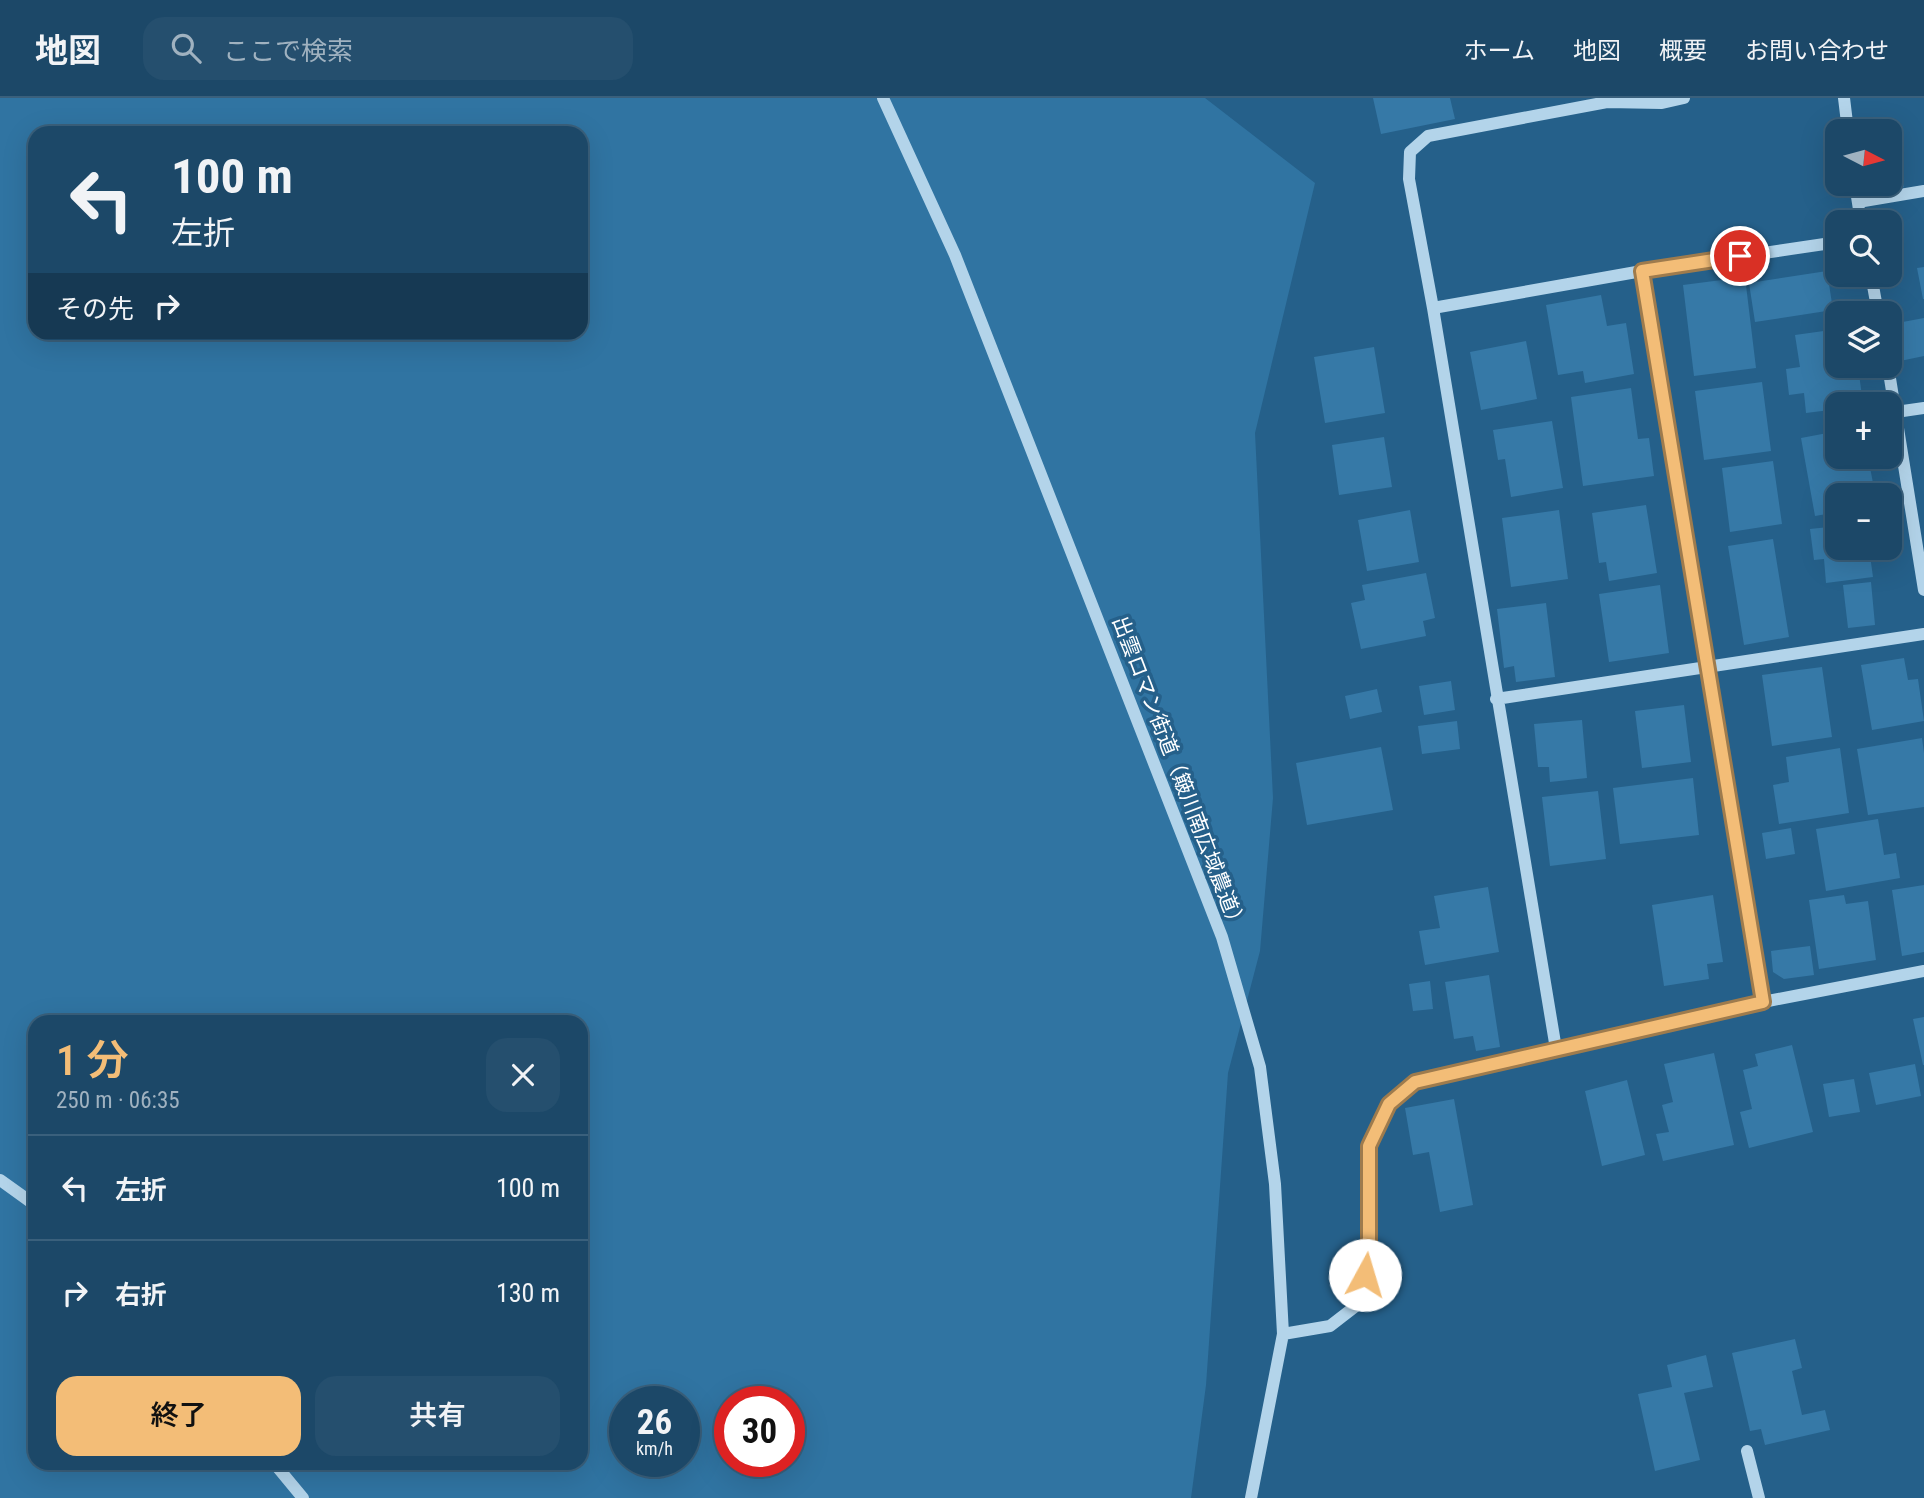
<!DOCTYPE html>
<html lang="ja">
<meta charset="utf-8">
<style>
:root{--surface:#1c4868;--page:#254f6e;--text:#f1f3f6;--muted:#a0b2c0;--line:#3a607c;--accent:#f3bd77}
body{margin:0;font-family:"Roboto Condensed","Noto Sans JP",sans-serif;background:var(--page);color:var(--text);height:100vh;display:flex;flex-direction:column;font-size:26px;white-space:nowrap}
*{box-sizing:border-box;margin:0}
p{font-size:23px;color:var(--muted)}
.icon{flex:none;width:38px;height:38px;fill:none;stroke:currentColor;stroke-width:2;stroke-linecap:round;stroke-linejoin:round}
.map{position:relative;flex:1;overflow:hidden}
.details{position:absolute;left:28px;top:917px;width:560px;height:455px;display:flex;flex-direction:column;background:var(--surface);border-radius:21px;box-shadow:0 7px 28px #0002,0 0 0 2px var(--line)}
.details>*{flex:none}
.hud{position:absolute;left:28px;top:28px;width:560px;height:214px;border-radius:21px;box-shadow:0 7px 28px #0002,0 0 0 2px var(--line);background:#1c4868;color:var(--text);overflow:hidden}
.needle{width:46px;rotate:96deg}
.buttons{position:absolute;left:1825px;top:21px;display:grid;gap:14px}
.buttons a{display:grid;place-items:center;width:77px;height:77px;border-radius:14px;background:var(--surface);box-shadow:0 7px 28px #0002,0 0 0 2px var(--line);font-size:35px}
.speed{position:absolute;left:609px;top:1288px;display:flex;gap:14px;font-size:35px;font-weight:700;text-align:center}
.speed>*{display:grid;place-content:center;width:91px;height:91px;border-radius:50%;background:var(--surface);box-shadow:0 7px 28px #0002,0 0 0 2px var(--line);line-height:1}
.speed small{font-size:18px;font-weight:400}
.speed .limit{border:10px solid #d22;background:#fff;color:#111}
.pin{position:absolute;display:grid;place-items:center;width:60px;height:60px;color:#fff;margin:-30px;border:4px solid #fff;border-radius:50%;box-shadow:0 2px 7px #0007}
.me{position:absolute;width:77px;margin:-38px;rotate:6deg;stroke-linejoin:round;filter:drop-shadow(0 0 5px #0008)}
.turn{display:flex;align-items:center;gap:24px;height:147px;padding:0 28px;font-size:32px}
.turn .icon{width:91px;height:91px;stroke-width:2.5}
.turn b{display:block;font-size:49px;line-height:60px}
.then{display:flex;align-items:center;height:66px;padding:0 28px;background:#0003;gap:14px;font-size:26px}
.round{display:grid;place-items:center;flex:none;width:74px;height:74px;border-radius:21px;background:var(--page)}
.head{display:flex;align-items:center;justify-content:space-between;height:119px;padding:0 28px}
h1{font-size:42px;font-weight:600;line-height:52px;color:var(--accent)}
.primary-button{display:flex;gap:14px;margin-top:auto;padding:14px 28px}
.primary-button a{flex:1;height:80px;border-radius:21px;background:var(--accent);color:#111;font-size:28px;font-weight:600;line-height:80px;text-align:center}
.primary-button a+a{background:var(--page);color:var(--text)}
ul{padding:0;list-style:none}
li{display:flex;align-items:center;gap:21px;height:105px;padding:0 28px;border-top:2px solid var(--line)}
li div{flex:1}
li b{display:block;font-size:26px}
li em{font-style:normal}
header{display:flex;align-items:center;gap:42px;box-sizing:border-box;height:98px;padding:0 35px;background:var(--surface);border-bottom:2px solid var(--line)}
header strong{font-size:33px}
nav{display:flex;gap:38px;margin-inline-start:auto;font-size:24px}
.search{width:490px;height:63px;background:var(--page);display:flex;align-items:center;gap:18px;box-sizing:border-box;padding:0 24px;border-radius:21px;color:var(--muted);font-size:26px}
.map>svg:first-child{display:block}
.green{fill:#3074a2;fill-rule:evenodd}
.building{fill:#3679a7}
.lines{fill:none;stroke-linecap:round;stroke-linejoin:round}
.minor{stroke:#b3d4ea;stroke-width:12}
.route-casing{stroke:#9e7b4d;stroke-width:18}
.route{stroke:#f3bd77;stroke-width:12}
.labels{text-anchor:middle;stroke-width:7;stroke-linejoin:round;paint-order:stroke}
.street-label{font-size:21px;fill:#fff;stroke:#25608a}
</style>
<header>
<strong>地図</strong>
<div class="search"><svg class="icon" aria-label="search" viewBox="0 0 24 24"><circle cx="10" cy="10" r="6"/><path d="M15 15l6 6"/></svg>ここで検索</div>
<nav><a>ホーム</a><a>地図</a><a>概要</a><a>お問い合わせ</a></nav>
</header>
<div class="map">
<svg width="1924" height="1400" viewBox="0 0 1924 1400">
<rect width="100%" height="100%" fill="#25608a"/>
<path class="green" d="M0 0H1205L1315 85 1255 335 1273 700 1260 853 1228 975 1206 1287 1191 1400H0ZM35 35H581V234H35ZM35 924H581V1365H35ZM625 1304H684V1363H625ZM730 1304H789V1363H730Z"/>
<path class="building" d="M1373 0H1450L1455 21 1381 36Z
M1898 59 1904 89 1868 96 1866 86H1890V61Z
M1924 169V201H1923L1917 170Z
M1827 173 1833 212 1755 224 1749 185Z
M1745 179 1756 270 1694 278 1683 187Z
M1601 197 1607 228 1626 225 1634 276 1585 285 1583 273 1558 277 1546 207Z
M1924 220V258L1900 263 1892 226Z
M1838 231V268H1858L1863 306H1838V311L1806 315 1804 295 1789 297 1786 271 1800 269 1795 237Z
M1526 243 1537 301 1481 312 1470 254Z
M1374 249 1385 315 1325 325 1314 259Z
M1762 284 1771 353 1704 362 1695 293Z
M1631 290 1638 341 1649 340 1654 378 1583 388 1571 299Z
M1552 323 1563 390 1511 399 1505 361 1498 362 1493 332Z
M1838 333V359H1868L1874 390 1864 392 1865 397H1838V414L1815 418 1801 340Z
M1384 339 1392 389 1339 397 1332 347Z
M1773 363 1782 426 1730 434 1722 370Z
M1646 407 1657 475 1609 483 1606 464 1599 465 1592 415Z
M1410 412 1419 464 1367 473 1358 422Z
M1559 412 1568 481 1511 489 1502 420Z
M1838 428V450H1869L1873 479 1826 485 1824 461 1814 462 1810 431Z
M1773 441 1789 539 1744 547 1728 448Z
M1426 475 1435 520 1423 523 1426 538 1361 551 1351 505 1365 502 1362 487Z
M1871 484 1875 527 1848 530 1843 487Z
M1660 487 1669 555 1609 564 1599 496Z
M1546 505 1555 579 1516 584 1514 568 1504 570 1497 511Z
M1904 560 1908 582 1918 581 1924 623 1872 632 1861 567Z
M1822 569 1832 639 1772 648 1762 577Z
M1451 583 1455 612 1424 617 1419 588Z
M1377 591 1382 614 1350 621 1345 598Z
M1684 607 1691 664 1642 670 1635 613Z
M1582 622 1587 680 1550 684 1549 669H1538L1534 626Z
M1457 623 1460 651 1422 656 1418 628Z
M1922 640 1924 655V709L1868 717 1857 651Z
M1381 649 1393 712 1307 727 1296 665Z
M1840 650 1849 715 1779 726 1773 687 1789 684 1786 659Z
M1693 680 1699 737 1620 746 1613 690Z
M1598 693 1606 761 1550 768 1542 699Z
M1878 721 1884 757 1896 755 1900 780 1826 793 1816 731Z
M1791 730 1795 756 1766 761 1762 735Z
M1924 787V854L1902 858 1892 792Z
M1488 789 1499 854 1425 867 1419 833 1440 830 1434 798Z
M1713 797 1723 864 1707 866 1709 881 1664 888 1652 807Z
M1844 797 1846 806 1868 803 1876 862 1819 871 1809 802Z
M1810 848 1814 877 1784 881 1773 874 1771 853Z
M1489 877 1500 949 1476 953 1473 938 1454 941 1445 884Z
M1430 883 1433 911 1413 913 1409 886Z
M1924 919V967H1923L1913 921Z
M1792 947 1813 1034 1749 1050 1740 1014 1752 1011 1743 972 1758 968 1755 956Z
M1714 955 1734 1047 1663 1063 1656 1036 1669 1034 1662 1007 1673 1004 1664 966Z
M1915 966 1921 998 1876 1007 1869 975Z
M1854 981 1860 1014 1829 1019 1823 986Z
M1627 982 1645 1057 1602 1068 1585 993Z
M1454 1001 1473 1107 1440 1114 1429 1054 1413 1057 1405 1010Z
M1795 1241 1802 1270 1792 1273 1802 1317 1825 1312 1830 1332 1765 1347 1761 1331 1750 1333 1732 1255Z
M1706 1257 1713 1289 1684 1295 1700 1362 1655 1373 1638 1296 1672 1289 1667 1267Z"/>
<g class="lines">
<path class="minor" d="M883 0 955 157 1222 839 1260 969 1275 1086 1283 1236 1251 1400
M1844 0 1848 33
M1855 86 1861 124
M1858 104 1924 93
M1642 173 1763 904
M1871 177 1878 215
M1433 210 1642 173 1838 144
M1888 268 1924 492
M1896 314 1924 310
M1496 601 1924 536
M1556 951 1433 210 1409 81 1410 54 1428 38 1607 4 1662 5 1684 0
M0 1082 35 1107
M1283 1236 1330 1228 1361 1204 1369 1149V1048L1389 1006 1415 984 1763 904 1924 873
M1747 1353 1759 1400
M274 1365 303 1400"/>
</g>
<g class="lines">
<g class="route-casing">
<path id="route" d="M1365 1177 1369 1149V1048L1389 1006 1415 984 1763 904 1642 173 1740 158"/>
</g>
<use href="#route" class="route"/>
</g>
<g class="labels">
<g class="street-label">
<text transform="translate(1179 676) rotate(69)" y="7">出雲ロマン街道（簸川南広域農道）</text>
</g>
</g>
</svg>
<div class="buttons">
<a><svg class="needle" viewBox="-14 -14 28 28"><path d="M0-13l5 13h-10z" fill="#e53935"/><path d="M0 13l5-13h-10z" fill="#a0b2c0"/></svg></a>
<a><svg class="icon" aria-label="search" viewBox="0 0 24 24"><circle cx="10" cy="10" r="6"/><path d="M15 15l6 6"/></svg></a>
<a><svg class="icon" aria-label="layers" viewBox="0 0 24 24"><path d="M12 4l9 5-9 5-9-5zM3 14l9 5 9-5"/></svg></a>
<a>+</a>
<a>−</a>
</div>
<div class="speed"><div>26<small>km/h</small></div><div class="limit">30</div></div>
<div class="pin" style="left:1740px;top:158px;background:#d93025"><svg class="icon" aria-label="arrive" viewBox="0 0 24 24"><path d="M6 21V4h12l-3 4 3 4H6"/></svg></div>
<svg class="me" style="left:1365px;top:1177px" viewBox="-20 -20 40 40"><circle r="19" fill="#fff"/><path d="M0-13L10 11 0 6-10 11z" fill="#f3bd77"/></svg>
<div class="hud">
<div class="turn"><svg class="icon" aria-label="left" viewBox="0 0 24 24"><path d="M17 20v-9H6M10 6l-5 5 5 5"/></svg><div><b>100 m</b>左折</div></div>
<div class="then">その先<svg class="icon" aria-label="right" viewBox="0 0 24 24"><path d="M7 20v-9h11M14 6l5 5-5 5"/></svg></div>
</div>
<section class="details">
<div class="head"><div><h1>1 分</h1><p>250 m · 06:35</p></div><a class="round"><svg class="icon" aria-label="close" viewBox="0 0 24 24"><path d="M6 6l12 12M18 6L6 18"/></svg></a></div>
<ul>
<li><svg class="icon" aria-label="left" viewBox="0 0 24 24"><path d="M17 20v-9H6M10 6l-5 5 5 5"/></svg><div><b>左折</b></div><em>100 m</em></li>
<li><svg class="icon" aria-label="right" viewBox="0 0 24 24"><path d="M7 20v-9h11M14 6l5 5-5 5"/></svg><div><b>右折</b></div><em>130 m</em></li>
</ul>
<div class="primary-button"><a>終了</a><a>共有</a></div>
</section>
</div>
